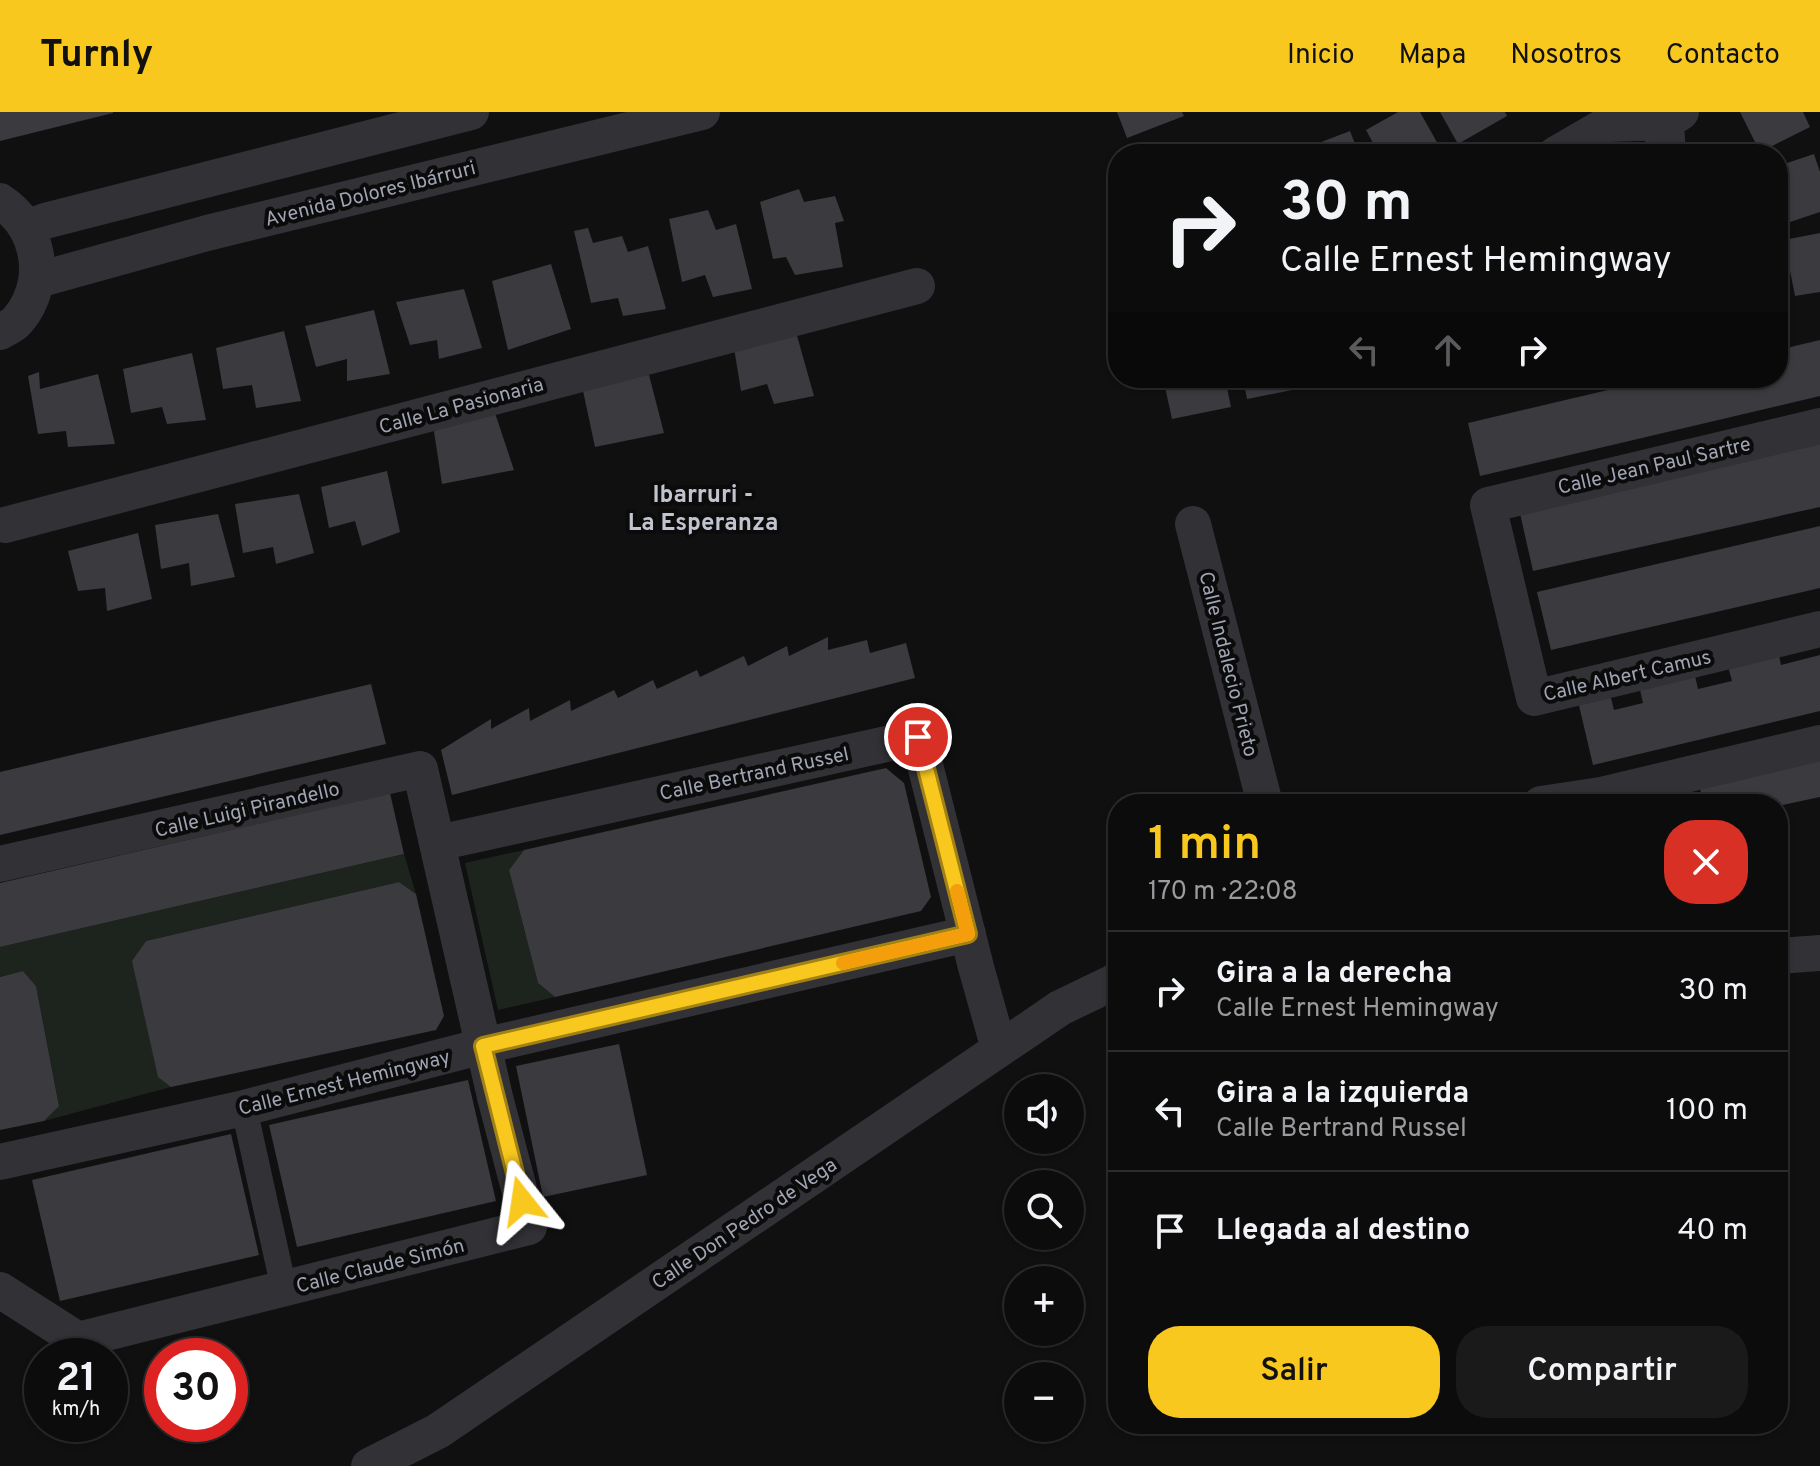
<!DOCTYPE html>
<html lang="es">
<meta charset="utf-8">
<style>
:root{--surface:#0c0c0d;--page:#1a1a1b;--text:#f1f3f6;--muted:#9a9b9d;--line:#2c2c2e;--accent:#f9c81f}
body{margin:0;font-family:Overpass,sans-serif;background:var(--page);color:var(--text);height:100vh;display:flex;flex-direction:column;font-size:30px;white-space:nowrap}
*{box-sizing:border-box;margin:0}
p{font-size:26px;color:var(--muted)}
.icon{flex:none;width:44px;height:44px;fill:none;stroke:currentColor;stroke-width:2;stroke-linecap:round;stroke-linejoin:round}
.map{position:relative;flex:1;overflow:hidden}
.panel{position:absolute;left:1108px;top:682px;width:680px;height:640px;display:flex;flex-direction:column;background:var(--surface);border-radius:32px;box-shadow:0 2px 6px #0004,0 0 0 2px var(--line)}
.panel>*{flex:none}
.top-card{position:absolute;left:1108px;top:32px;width:680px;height:244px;border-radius:32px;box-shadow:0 2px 6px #0004,0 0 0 2px var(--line);background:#0c0c0d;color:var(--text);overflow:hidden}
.controls{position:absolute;left:1004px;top:962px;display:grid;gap:16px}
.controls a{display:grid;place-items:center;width:80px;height:80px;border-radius:50%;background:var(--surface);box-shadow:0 2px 6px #0004,0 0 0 2px var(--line);font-size:40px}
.speed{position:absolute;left:24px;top:1226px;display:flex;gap:16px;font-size:40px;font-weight:700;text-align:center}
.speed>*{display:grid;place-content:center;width:104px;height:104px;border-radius:50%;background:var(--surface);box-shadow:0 2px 6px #0004,0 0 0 2px var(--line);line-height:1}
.speed small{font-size:20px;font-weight:400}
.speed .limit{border:12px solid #d22;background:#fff;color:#111}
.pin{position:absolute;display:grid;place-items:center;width:68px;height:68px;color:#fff;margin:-34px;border:4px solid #fff;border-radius:50%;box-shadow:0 2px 8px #0007}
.me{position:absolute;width:88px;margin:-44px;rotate:345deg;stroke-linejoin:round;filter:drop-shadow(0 0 6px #0008)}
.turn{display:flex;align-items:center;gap:28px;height:168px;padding:0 40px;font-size:36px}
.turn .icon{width:104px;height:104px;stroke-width:2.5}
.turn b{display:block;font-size:56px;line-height:68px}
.lanes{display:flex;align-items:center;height:76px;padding:0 40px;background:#0003;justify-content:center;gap:40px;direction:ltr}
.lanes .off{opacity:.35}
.round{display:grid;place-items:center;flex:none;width:84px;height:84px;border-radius:32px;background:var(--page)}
.summary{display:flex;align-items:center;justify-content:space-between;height:136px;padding:0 40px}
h1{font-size:48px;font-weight:600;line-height:60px;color:var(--accent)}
.action{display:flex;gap:16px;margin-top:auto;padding:16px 40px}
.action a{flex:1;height:92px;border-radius:32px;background:var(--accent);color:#111;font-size:32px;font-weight:600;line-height:92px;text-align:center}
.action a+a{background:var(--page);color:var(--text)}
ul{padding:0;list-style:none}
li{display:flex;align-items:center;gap:24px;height:120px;padding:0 40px;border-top:2px solid var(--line)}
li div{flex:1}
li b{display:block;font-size:30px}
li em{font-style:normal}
header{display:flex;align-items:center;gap:48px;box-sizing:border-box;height:112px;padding:0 40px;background:var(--accent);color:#111}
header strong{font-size:38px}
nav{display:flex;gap:44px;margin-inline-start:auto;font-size:28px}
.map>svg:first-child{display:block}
.green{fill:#1c241d}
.building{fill:#3a3a3f}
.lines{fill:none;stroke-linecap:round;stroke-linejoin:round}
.pedestrian{stroke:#313136;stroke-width:26}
.minor{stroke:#313136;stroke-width:36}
.route-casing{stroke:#a28214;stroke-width:20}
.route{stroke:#f9c81f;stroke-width:14}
.slow{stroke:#f59e0b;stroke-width:14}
.labels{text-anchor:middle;stroke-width:8;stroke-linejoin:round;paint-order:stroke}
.street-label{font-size:20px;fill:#a0a4b3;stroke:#0b0b0c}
.quarter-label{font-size:24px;font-weight:bold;fill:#c1c3cf;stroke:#0b0b0c}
</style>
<header>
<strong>Turnly</strong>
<nav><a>Inicio</a><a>Mapa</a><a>Nosotros</a><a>Contacto</a></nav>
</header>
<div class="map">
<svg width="1820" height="1354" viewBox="0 0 1820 1354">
<rect width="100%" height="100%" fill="#101011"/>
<path class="green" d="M524 738 509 758 538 871 555 885 498 898 465 751Z
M404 742 416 782 399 770 146 829 133 849 171 975 44 1009 59 993 36 874 23 859 0 865V835Z"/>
<path class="building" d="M0 0H113V1L0 29Z
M1117 0H1182L1184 4 1127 26Z
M1398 0H1420L1443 41 1379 42 1366 18Z
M1440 0H1505L1507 4 1458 32Z
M1740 0H1803L1810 15 1760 40Z
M1350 19 1359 42H1290Z
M1650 28 1655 42H1635L1632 34Z
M1814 42 1820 60V100L1778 114V54Z
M799 77 804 90 835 84 844 109 835 111 843 155 795 163 786 145 773 147 760 90Z
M708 98 716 118 736 112 752 177 713 185 705 163 682 170 669 107Z
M588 116 593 131 622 124 628 140 648 134 666 197 623 204 618 186 591 191 574 119Z
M1820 121V180L1795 184 1784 128Z
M551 152 571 217 508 238 492 169Z
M464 177 482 236 439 247 437 228 410 233 396 190Z
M374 198 390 262 347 269V247L316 255 305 214Z
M284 219 301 289 256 296 252 273 223 277 216 236Z
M796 220 814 284 774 292 767 272 741 279 734 236Z
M1820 228V284L1480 364 1468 311 1659 266H1778V238Z
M192 241 206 308 167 312 162 295 131 301 123 257Z
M648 259 664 321 595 335 582 274Z
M39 260 40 277 98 262 115 332 68 335 66 319 38 322 28 264Z
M1163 266H1225L1231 295 1172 307Z
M1243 266H1305L1307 275 1247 287Z
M493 295 514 358 442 372 433 313Z
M1820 330V395L1533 459 1519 397Z
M387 359 400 420 362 434 355 409 329 416 321 375Z
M299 382 314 441 276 452 273 435 243 441 235 392Z
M218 402 235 465 191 474 189 451 161 457 155 413Z
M1820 414V476L1551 538 1537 480Z
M138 421 152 487 107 499 105 476 78 479 68 439Z
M828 525V538L867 528 870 541 906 531 915 566 452 683 441 638 491 607V617L529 596 530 609 570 588 571 599 614 578 618 586 653 568 657 577 697 558 700 565 744 544 748 554 787 534 789 544Z
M1778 539 1781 553 1820 543V599L1593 653 1577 585 1609 578 1614 598 1643 591 1638 569 1693 555 1698 577 1732 569 1727 551Z
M371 572 386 632 0 723V660Z
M1820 646V685L1778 694V692H1704L1699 673Z
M886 656 904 671 931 785 921 799 555 885 538 871 509 758 524 738Z
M390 681 404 742 0 835V771Z
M399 770 416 782 444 904 436 918 171 975 158 965 132 849 146 829Z
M23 859 36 874 59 994 44 1009 0 1018V865Z
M619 932 647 1063 543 1085 516 954Z
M468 968 496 1089 297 1135 269 1013Z
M231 1022 259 1143 60 1189 32 1068Z"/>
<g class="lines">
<path class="pedestrian" d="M244 996 284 1177"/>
<path class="minor" d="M1666 10 1668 42
M1556 42 1608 12 1666 10 1681 0
M0 89C38 114 48 162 24 200 23 201 17 210 16 210 12 214 5 217 0 220
M27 116 45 109 471 0
M38 168 207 121 702 0
M1820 314 1488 393 1534 586 1820 517
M1193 412 1265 692
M5 413 917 174
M1541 692 1601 683 1820 631
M438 731 918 625 976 855 999 937
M0 752 420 657 495 985 529 1115 78 1228 0 1178
M1778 844 1820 841
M0 1050 244 996 483 934 968 822
M369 1354 438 1319 1060 896 1118 868"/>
</g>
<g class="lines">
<g class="route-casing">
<path id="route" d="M522 1089 483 934 968 822 918 625"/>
</g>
<use href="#route" class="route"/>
<path class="slow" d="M843 851 968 822 957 779"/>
</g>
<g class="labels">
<g class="street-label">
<text transform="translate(370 81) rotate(-14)" y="7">Avenida Dolores Ibárruri</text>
<text transform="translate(461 293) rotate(-15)" y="7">Calle La Pasionaria</text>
<text transform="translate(1654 353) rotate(-13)" y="7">Calle Jean Paul Sartre</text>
<text transform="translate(1229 552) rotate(76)" y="7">Calle Indalecio Prieto</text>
<text transform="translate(1627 563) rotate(-13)" y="7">Calle Albert Camus</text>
<text transform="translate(754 661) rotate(-12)" y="7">Calle Bertrand Russel</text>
<text transform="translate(247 697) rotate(-13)" y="7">Calle Luigi Pirandello</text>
<text transform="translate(344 970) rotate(-14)" y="7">Calle Ernest Hemingway</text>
<text transform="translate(744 1111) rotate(-34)" y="7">Calle Don Pedro de Vega</text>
<text transform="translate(380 1153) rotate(-14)" y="7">Calle Claude Simón</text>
</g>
<g class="quarter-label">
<text x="703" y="390">Ibarruri -<tspan x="703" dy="28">La Esperanza</tspan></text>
</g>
</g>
</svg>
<div class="controls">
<a><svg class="icon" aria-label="sound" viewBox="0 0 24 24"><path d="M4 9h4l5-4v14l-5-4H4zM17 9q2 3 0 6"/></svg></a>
<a><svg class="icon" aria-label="search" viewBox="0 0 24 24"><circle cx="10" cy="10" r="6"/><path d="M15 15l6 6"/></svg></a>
<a>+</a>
<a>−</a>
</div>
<div class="speed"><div>21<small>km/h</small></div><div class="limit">30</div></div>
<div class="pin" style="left:918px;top:625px;background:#d93025"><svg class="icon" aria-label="arrive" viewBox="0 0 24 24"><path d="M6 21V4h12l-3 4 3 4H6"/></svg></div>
<svg class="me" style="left:522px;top:1089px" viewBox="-20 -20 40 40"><path d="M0-17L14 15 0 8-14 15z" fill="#f9c81f" stroke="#fff" stroke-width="4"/></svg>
<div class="top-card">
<div class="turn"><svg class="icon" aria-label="right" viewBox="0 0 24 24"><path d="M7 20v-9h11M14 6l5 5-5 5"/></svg><div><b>30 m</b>Calle Ernest Hemingway</div></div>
<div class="lanes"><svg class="icon off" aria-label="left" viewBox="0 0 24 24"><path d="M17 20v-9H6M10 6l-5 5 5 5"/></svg><svg class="icon off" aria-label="ahead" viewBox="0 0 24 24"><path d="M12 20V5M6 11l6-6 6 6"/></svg><svg class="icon" aria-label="right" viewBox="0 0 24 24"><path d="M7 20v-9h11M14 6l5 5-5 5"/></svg></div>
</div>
<section class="panel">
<div class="summary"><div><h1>1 min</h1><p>170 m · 22:08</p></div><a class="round" style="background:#d93025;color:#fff"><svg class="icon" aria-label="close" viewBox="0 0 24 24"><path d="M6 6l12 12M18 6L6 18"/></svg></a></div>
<ul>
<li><svg class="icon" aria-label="right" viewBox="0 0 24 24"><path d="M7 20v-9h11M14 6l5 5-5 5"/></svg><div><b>Gira a la derecha</b><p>Calle Ernest Hemingway</p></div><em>30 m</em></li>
<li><svg class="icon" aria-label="left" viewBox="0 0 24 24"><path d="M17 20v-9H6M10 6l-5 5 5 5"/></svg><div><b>Gira a la izquierda</b><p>Calle Bertrand Russel</p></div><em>100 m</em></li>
<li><svg class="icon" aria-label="arrive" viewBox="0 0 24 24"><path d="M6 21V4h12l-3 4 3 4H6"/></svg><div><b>Llegada al destino</b></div><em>40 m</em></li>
</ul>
<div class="action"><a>Salir</a><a>Compartir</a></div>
</section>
</div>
